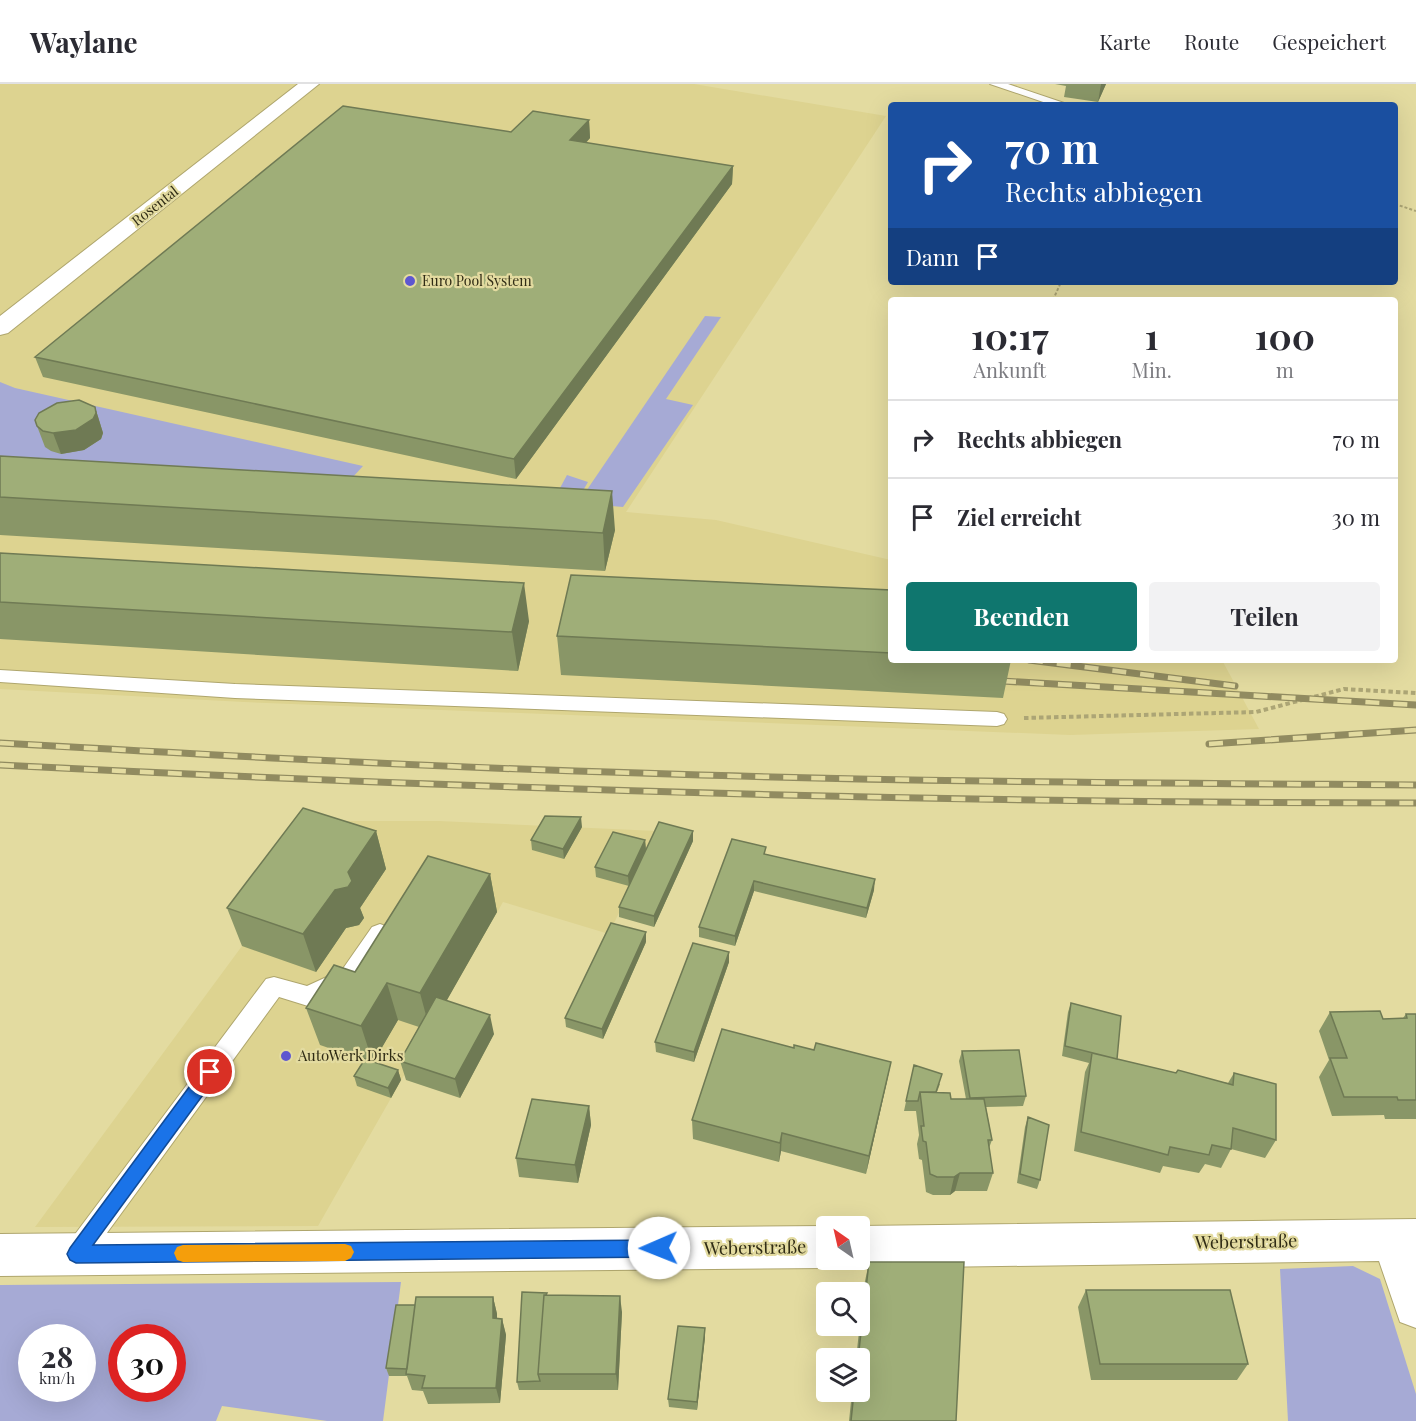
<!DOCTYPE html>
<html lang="de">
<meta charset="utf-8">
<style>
:root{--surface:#fff;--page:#f2f2f3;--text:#2b2b33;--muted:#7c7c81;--line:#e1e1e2;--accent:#0f766e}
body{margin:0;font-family:"Playfair Display",serif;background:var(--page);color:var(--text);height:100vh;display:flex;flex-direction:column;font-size:22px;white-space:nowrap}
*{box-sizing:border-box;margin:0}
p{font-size:20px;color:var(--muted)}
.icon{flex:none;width:33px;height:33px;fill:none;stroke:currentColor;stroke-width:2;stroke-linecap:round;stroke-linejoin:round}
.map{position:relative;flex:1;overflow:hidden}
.drawer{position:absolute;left:888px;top:213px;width:510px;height:366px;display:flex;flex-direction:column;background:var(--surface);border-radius:6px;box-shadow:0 6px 24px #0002}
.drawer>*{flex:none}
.top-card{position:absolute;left:888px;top:18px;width:510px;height:183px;border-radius:6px;box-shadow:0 6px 24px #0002;background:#1a4fa0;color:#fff;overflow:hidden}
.needle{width:39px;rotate:326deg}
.buttons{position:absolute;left:816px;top:1132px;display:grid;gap:12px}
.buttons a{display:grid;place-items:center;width:54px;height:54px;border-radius:6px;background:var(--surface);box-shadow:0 6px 24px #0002;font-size:30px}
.speed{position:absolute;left:18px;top:1240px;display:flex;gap:12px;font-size:30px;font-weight:700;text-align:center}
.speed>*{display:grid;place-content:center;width:78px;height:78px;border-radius:50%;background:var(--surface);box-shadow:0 6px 24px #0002;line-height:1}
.speed small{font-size:15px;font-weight:400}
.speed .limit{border:9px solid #d22;background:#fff;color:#111}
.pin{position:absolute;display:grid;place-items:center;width:51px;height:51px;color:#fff;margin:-26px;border:3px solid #fff;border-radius:50%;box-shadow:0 2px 6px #0007}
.me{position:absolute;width:66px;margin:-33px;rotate:269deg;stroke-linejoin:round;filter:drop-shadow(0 0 4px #0008)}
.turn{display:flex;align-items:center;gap:21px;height:126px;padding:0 18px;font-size:27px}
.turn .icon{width:78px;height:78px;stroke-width:2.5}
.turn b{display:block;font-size:42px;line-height:51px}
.then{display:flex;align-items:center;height:57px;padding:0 18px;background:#0003;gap:12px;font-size:22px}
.eta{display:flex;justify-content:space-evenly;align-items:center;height:102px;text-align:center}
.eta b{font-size:36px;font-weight:700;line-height:42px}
.button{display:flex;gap:12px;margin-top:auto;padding:12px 18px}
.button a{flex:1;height:69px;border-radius:6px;background:var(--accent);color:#fff;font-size:24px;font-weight:700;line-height:69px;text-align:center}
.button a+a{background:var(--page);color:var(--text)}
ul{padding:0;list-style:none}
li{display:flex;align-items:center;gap:18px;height:78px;padding:0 18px;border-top:2px solid var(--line)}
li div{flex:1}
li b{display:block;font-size:22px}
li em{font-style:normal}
header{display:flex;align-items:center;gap:36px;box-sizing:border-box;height:84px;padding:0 30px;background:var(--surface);border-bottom:2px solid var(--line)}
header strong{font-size:28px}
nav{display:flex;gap:33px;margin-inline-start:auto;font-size:21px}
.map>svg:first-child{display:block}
.built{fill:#ddd390}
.green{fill:#a6aad5;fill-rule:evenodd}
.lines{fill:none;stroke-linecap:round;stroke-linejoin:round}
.lane-casing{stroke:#afa66d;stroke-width:2}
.street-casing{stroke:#afa66d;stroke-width:2}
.path-far1{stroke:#aca575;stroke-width:2;stroke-dasharray:3 2;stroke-linecap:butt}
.path{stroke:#aca575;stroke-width:4;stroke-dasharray:4.5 3;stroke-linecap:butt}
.lane{fill:#fff;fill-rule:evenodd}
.street{fill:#fff;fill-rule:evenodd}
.rail-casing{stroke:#918b60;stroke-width:7}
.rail{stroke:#e3dba0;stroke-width:4.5;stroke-dasharray:14;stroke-linecap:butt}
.wall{fill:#899667}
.shaded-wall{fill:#6f7a54}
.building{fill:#9fae78;stroke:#6f7a54;stroke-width:1.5}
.route{fill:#1a73e8;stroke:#114b97;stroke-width:1.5}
.slow{fill:#f59e0b}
.poi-dot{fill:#5e57d0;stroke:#e3dba0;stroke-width:2}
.labels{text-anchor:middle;stroke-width:4.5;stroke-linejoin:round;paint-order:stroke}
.far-street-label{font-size:14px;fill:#302c15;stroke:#e3dba0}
.far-poi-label{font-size:14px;fill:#302c15;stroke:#e3dba0;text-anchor:start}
.poi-label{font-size:15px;fill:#302c15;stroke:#e3dba0;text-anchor:start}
.near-street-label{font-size:18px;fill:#302c15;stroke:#e3dba0}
</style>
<header>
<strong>Waylane</strong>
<nav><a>Karte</a><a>Route</a><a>Gespeichert</a></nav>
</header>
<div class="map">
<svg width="1416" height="1337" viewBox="0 0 1416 1337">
<rect width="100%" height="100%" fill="#e3dba0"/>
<path class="built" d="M0 0H694L886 32 626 428 716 436 891 476V576H1222L1259 645 1070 651 244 618 0 605Z
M334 737H439L657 747 609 850 503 818 318 1142 35 1143Z"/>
<path class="green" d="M705 232 721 233 666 315 693 321 623 423 578 419Z
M0 298 15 304 363 382 352 394 551 412 560 404 567 391 588 398 571 427 0 402Z
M1353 1182 1380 1195 1416 1310V1337H1288L1280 1185Z
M401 1198 383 1337H327L222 1322 216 1337H0V1201ZM32 1254H82V1305H32ZM122 1254H172V1305H122Z"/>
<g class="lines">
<g class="lane-casing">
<path id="lane" d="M990 0H1008L1070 21H1052Z
M0 586 235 600 997 628 1004 630 1007 635 1004 640 997 642 235 614 0 598Z
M380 840 388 843 391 849 358 900 308 922 279 913 85 1179 76 1182 67 1179 63 1170 67 1161 266 895 274 893 307 902 342 886 372 843Z"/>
</g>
<g class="street-casing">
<path id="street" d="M298 0H319L8 249 0 251V232Z
M1416 1135V1244L1400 1238 1379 1177 860 1184 844 1176H860V1143H857L860 1142Z
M826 1142 829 1143H826V1176H842L826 1184 0 1192V1150Z"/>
</g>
<path class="path-far1" d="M1395 120 1416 127
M1053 216 1061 198"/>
<path class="path" d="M1024 634 1256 628 1344 605 1416 609"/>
<use href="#lane" class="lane"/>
<use href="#street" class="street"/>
<g class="rail-casing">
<path id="rail" d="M1029 576 1235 602
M1002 597 1416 621
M0 659C213 671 427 683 640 689 899 698 1157 699 1416 701
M1209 660 1416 646
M0 681C472 705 943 719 1416 719"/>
</g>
<use href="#rail" class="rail"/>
</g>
<path class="wall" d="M1055 0H1106L1098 18 1064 13 1066 2Z
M589 36 590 54 586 59 733 82 732 100 516 395 43 293 35 273Z
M95 323 103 349 101 355 84 366 61 370 51 367 45 363 37 342Z
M0 372 615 446 605 487 0 451Z
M0 469 529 537 518 587 0 555Z
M891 506V576H1011L1003 614 561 591 557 552Z
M582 743 564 775 532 766 531 756Z
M376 747 386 785 360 824 364 834 359 841 346 844 316 888 242 862 227 824Z
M645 756 646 765 693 757 654 843 619 833V823L629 802 596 793 595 783Z
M766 770 874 806 866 834 754 807 735 862 699 853V843Z
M490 790 497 828 446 917 494 950 460 1014 406 996 400 977 419 943 398 936 373 978 398 986 401 996 391 1014 357 1002 354 992 364 976 320 961 306 924 355 888Z
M646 858 603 955 566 943 565 934Z
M729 868V878L694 978 656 968 655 958Z
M1071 919 1117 975 1176 989 1228 999 1234 989 1276 1056 1265 1074 1231 1065 1221 1084 1205 1080 1199 1089 1163 1082 1160 1089 1074 1067 1085 988 1089 979 1062 972 1068 928Z
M1330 928 1383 935 1403 934 1406 930H1416V1035H1385L1384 1031 1332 1032 1319 993 1329 976 1319 947Z
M794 964 814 966 891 978 887 997 866 1090 781 1067 779 1078 693 1055 692 1036Z
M962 967 1026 1012 1023 1022 986 1023 992 1056 989 1064 993 1089 987 1107H955L950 1111H933L926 1108 922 1076 919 1075 917 1060 919 1051 916 1027H904L914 981 940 1000 937 1008 951 1015H966L959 977Z
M589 1022 591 1041 578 1099 519 1093 516 1074Z
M1028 1033 1040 1096 1037 1105 1017 1099 1025 1043Z
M869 1178 956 1337H849L852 1308H860V1275H856L864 1202Z
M1086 1206 1248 1280 1237 1296H1091L1078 1223Z
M547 1209V1211L622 1228 618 1306H519L517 1298Z
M493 1213 497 1230V1235H502L506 1251 500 1319 428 1320 423 1307 412 1306 407 1292H389L386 1284 415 1221Z
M705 1244V1253L697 1326 669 1323 668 1315Z"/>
<path class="shaded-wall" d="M1101 0H1106L1098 18Z
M589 36 590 54 571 74 570 56Z
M733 82 732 100 516 395 514 375Z
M95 323 103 349 101 355 84 366 61 370 53 349Z
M612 407 615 446 605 487 603 449Z
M524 499 529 537 518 587 512 548Z
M581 733 582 743 564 775 563 765Z
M376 747 386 785 360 824 364 834 359 841 346 844 316 888 303 850Z
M693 747V757L654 843V832Z
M645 756 646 767 629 802 628 792Z
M490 790 497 828 430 946 420 909Z
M875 795 874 806 866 834 867 824Z
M754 797V807L735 862V852Z
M646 848V858L603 955 602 945Z
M729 868V878L694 978V968Z
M387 899 398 936 373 979 361 942Z
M490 931 494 950 460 1014 455 995Z
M891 978 887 997 866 1090 869 1072Z
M398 986 401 996 391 1014 388 1004Z
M589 1022 591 1041 578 1099 575 1081Z
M782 1049 781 1067 779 1078 780 1059Z
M960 1089 955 1107 950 1111 954 1093Z
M620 1212 622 1228 618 1306 616 1290Z
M493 1213 497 1230V1251L493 1234Z
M502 1235 506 1251 500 1319 496 1304Z
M705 1244V1253L697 1326V1318Z"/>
<path class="building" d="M343 22 511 48 533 27 563 32 589 36 570 56 733 82 514 375 35 273Z
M79 316 95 323 96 329 93 335 76 346 53 349 43 347 37 342 35 336 39 329 57 319Z
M0 372 612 407 603 449 0 413Z
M0 469 524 499 512 548 0 518Z
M571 491 891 506V569L557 552Z
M303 724 376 747 348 788 352 797 348 803 335 806 303 850 227 824Z
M545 732 581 733 563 765 531 756Z
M659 738 693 747 654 832 619 823Z
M613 748 645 756 628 792 595 783Z
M732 755 766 763 764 770 875 795 867 824 754 797 735 852 699 843Z
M428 772 490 790 420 909 387 899 361 942 306 924 334 881 355 888Z
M611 839 646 848 602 945 565 934Z
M693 859 729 868 694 968 655 958Z
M436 913 490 931 455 995 400 977Z
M1071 919 1121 932 1117 975 1065 962Z
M1380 927 1383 935 1407 934 1406 930H1416V1016H1398L1397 1013H1344L1330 974H1347L1330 928Z
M722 945 794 964V961L814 966 816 959 891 978 869 1072 782 1049 780 1059 692 1036Z
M1019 966 1026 1012 970 1014 962 967Z
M1092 969 1176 989 1178 986 1233 1001 1234 989 1276 1000V1056L1233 1044 1231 1065 1212 1061 1209 1071 1170 1063 1168 1071 1081 1048Z
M365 975 398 986 388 1004 354 992Z
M914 981 942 990 936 1008H920L918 1017H906Z
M920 1008 950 1009 951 1015H984L992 1056H988L993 1089H960L954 1093H937L930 1090 926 1058 923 1057 921 1042H924Z
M532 1015 589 1022 575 1081 516 1074Z
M1028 1033 1049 1041 1040 1096 1020 1090Z
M869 1178H964L956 1337H851L854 1308H860V1275H858Z
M1086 1206H1230L1248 1280H1100Z
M522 1208 547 1209 546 1211H544L538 1290 540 1297 517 1298Z
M544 1211 620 1212 616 1290H538Z
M416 1213H493V1234L502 1235 496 1304H422L425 1292 406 1290Z
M396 1221H415L407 1285 386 1284Z
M678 1242 705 1244 697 1318 668 1315Z"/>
<path class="route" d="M210 981 216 983 219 988 216 993 93 1161 659 1156 665 1158 668 1164 665 1171 659 1173 76 1179 70 1176 67 1170 70 1164 204 983Z"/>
<path class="slow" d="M345 1160 351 1162 354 1168 351 1174 345 1177 183 1178 177 1176 174 1169 177 1163 183 1161Z"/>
<g class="poi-dot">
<circle cx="410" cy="197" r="6"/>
<circle cx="286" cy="972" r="6"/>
</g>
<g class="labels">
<g class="far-street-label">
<text transform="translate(155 122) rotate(-38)" y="5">Rosental</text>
</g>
<g class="far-poi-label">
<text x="422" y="202">Euro Pool System</text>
</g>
<g class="poi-label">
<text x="298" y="977">AutoWerk Dirks</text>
</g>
<g class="near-street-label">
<text transform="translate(1246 1158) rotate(-1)" y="6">Weberstraße</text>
<text transform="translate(755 1164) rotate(-1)" y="6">Weberstraße</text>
</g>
</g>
</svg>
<div class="buttons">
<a><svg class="needle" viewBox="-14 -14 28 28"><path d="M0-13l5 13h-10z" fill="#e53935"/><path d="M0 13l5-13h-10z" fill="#7c7c81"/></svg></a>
<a><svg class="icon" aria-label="search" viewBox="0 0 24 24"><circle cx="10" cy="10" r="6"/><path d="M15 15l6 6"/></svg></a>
<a><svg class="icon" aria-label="layers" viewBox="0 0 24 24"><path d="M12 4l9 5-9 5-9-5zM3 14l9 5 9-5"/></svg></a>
</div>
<div class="speed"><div>28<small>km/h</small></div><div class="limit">30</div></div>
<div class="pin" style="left:210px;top:988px;background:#d93025"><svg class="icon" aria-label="arrive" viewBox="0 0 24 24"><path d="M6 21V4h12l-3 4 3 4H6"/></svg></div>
<svg class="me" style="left:659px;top:1164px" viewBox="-20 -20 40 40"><circle r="19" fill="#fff"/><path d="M0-13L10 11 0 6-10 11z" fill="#1a73e8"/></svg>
<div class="top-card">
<div class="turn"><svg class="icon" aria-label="right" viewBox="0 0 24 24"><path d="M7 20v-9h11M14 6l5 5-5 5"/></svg><div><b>70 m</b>Rechts abbiegen</div></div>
<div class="then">Dann<svg class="icon" aria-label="arrive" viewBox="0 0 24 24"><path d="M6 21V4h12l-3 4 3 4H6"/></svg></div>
</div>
<section class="drawer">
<div class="eta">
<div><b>10:17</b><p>Ankunft</p></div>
<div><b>1</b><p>Min.</p></div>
<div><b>100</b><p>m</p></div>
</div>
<ul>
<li><svg class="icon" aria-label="right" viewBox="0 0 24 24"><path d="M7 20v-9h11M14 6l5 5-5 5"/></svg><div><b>Rechts abbiegen</b></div><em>70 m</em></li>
<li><svg class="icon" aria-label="arrive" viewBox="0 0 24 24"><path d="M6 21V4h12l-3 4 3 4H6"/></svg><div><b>Ziel erreicht</b></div><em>30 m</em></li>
</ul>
<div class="button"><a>Beenden</a><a>Teilen</a></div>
</section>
</div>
